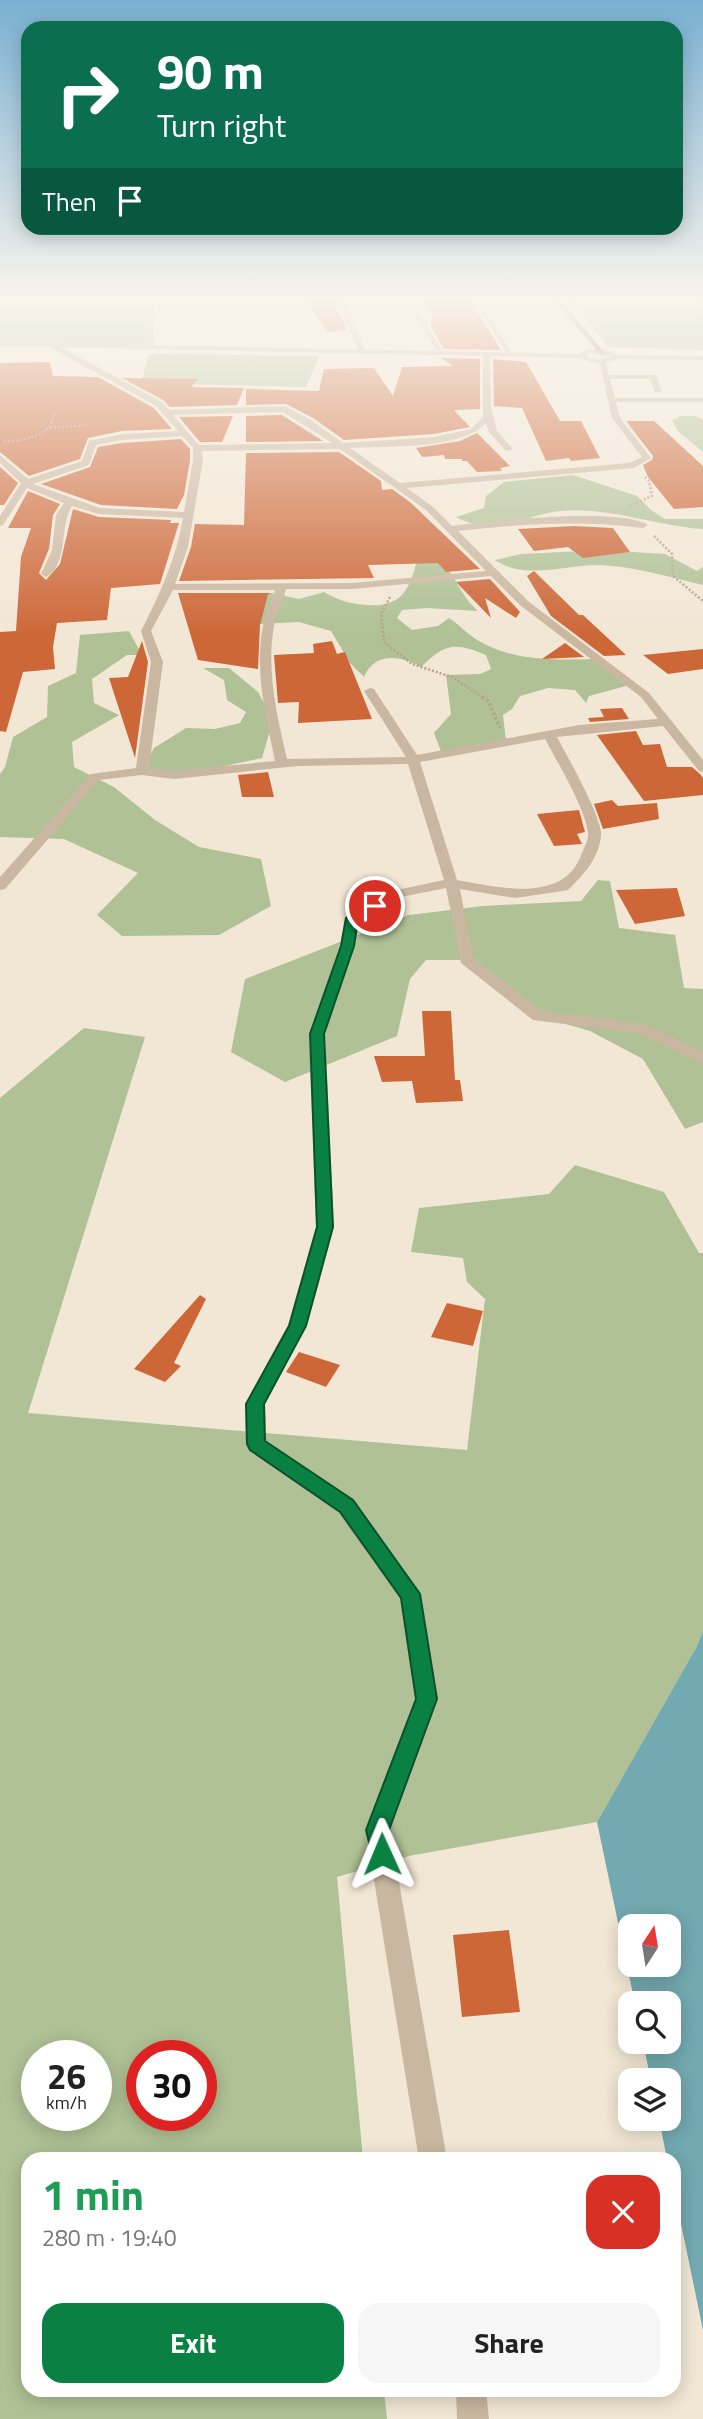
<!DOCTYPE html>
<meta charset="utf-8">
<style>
:root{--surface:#fff;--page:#f6f6f6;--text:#222;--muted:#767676;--accent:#0b8043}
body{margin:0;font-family:"Titillium Web",sans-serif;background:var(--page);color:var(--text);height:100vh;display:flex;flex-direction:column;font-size:26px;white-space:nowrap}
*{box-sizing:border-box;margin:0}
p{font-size:23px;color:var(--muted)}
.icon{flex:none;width:38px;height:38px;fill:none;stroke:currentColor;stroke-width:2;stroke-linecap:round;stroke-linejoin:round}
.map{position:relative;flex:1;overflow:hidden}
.panel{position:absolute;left:21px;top:2152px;width:660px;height:245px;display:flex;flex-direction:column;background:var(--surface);border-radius:21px;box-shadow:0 4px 18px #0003}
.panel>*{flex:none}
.banner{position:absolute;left:21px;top:21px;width:662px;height:214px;border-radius:21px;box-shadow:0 4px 18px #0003;background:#0b6e4f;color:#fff;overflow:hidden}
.needle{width:46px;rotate:12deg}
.fabs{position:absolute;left:618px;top:1914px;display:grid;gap:14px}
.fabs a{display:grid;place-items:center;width:63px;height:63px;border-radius:14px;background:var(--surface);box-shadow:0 4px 18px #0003;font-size:35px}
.speed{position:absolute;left:21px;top:2040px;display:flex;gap:14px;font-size:35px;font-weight:700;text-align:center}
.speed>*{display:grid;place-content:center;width:91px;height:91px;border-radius:50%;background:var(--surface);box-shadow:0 4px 18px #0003;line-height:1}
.speed small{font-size:18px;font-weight:400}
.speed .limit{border:10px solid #d22;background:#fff;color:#111}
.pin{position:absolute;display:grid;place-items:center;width:60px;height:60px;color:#fff;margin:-30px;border:4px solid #fff;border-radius:50%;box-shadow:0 2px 7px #0007}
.me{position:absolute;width:77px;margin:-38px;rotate:359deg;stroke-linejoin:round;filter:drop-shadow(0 0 5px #0008)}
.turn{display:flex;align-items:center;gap:24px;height:147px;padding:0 21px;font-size:32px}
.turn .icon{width:91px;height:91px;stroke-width:2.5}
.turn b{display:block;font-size:49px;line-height:60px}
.then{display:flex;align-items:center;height:66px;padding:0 21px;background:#0003;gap:14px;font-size:26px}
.round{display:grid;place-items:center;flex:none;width:74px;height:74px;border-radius:21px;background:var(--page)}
.summary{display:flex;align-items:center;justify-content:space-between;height:119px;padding:0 21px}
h1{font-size:42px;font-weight:700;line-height:52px;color:#1e9e55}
.button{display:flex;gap:14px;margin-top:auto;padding:14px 21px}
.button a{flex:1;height:80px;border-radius:21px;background:var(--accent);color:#fff;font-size:28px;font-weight:700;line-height:80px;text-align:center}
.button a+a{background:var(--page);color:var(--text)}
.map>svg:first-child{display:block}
.green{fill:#afc195;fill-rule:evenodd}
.water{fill:#73a9b0;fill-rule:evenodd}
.building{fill:#cd6738}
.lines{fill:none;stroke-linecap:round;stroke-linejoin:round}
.path-far2{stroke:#b6a18b;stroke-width:2;stroke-dasharray:2 2;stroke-linecap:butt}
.path-far1{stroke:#b6a18b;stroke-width:2.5;stroke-dasharray:2 2;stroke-linecap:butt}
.path{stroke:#b6a18b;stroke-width:3.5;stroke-dasharray:2.5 2.5;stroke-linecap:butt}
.minor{fill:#cab7a1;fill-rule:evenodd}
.tertiary{fill:#cab7a1;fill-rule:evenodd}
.secondary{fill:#9d8573;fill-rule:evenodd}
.route{fill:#0b8043;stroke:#07532c;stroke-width:2}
</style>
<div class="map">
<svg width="703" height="2419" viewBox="0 0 703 2419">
<rect width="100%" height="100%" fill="#f2e7d5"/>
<path class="green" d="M0 298H150V347L0 344Z
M569 298H703V350L608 347Z
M149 354 319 356 306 387 141 383Z
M680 416H696L703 420V452L678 431 672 420Z
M573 475 637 496 651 510 665 519H703V529C656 526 607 506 560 511 522 516 494 537 456 517L484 508 486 496 504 482Z
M602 550 665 554 697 571 703 567V585C670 577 635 567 601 565 568 564 525 581 495 560L522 554Z
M438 556C454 573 460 595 478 611L426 608 402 610 397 618 412 630 438 626 449 618C460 625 468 635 479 641 515 662 557 660 596 659L626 686 589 696 586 703 575 690 548 688 520 696 512 709 503 715 506 741 442 754 434 733 451 714 446 675 480 674 491 669 486 655C455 642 445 643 421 667 402 656 375 651 364 677L350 663 331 631 299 622 258 624 242 598 270 593 299 599 324 592C339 601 349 603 366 605 401 608 409 591 417 560Z
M129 631 142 655H127L92 679 94 703 119 715 72 742 74 767 114 787 155 820 199 847 261 859 271 906 219 935 122 936 97 915 138 873 64 839 0 837V774L5 767 13 737 47 717 48 686 76 673 80 635Z
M203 668H229L258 692 273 720 262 758 193 773 142 771 154 748 186 728 215 729 240 723 246 712 227 700 224 680Z
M598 880 610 881 619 928 675 935 684 988 703 989V1122L685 1129 643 1059 590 1031 538 1016 466 960H426L410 979 397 1036 285 1082 231 1052 245 979 409 915 483 906 581 901Z
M84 1028 145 1037 28 1413 467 1450 485 1299 467 1282 463 1258 411 1252 419 1208 549 1194 575 1165 664 1192 699 1253H703V1631L697 1646 597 1822 409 1856 337 1877 363 2159 28 2160V2390L384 2391 387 2419H0V1098ZM37 2056H96V2116H37ZM142 2056H201V2116H142Z"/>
<path class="water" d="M703 1631V2330L674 2190V2160L667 2159 659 2119H668V2081H651L643 2042H668V2004H635L597 1822 697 1646ZM630 1927H668V1965H630Z"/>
<path class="building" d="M304 298H333L347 330 327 332Z
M421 298H469L501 350 444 349 431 327V319H434Z
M441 358 480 359V409L454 410 470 427 434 434 344 440 313 418 286 404 246 405V389L319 391 324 369 374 368 393 396 402 367 453 366Z
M493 359 526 362 560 421H581L600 458 571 461 569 458 546 461 522 408 494 406Z
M50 362 53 376 98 377 154 408 172 429 122 431 88 438 80 459 29 476 0 452V363Z
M122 378 198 379 191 387 244 388 237 405 170 407 163 400Z
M282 415 323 441 246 442V416Z
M233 416 222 442H200L179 417Z
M626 421H654L703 466V507L674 509 648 477 643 465 652 460 653 456Z
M477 433 510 466 500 468 502 471 477 472 467 461H462V459H445L444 455 422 457 416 448 460 441Z
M181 439 190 449V460L184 495 177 509 101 505 41 484 90 467 98 447 122 443Z
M339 452 381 481 382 490 392 489 410 502 480 569 446 572 438 563 368 565 374 578 179 581 191 547 195 524 244 525 246 453Z
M0 467 18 483 4 505H0Z
M28 491 60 504 53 515 49 549 39 573 46 580 60 564 73 509 99 517 171 520 170 523H179L160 584 111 588 107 620 57 623 53 647 55 669 23 672 6 732 0 731V632L16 631 21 557 31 528H8Z
M574 526 613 528 630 552 583 558 568 547 534 551 518 529Z
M534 571 579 615H583L626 655 604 656 551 616 527 576Z
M490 579 520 612 516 618 485 598 491 618 456 582Z
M178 593H272L268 594 260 625 258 669 198 660Z
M142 641 148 662 135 758 109 678 128 677Z
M332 641 337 654 345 652 372 719 298 723 299 702 278 703 274 655 314 653 313 644Z
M565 643 584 657 542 659Z
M703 649V669L668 674 643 655Z
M622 708 629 719 590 722 588 718 604 717 600 709Z
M636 731 643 745 660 744 667 767H692L700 774 703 778V795L644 801 597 735Z
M268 772 274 797H242L238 775Z
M612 800 618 806 657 803 659 819 603 829 594 804Z
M579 810 585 832 577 834 582 844 554 846 537 814Z
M677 888 685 916 635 924 616 890Z
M422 1011H451L455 1080H460L463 1101 416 1103 412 1081 382 1082 374 1056H425Z
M200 1295 206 1299 174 1363 181 1366 165 1382 134 1369Z
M447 1303 483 1311 473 1346 431 1337Z
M299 1352 340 1365 326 1387 286 1372Z
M509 1930 520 2012 462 2017 453 1935Z"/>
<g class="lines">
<path class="path-far2" d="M50 428 87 425
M4 442C22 440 52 437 54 414"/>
<path class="path-far1" d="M629 506 652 496 649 481 644 476
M654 536 672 554 673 576 703 601
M390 597 381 614 384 642 412 664 452 677 484 698"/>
<path class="path" d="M482 697 488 701 500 728"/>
<path class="minor" d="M146 298H154V347L150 349 146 347Z
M336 298H343L366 353 359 351Z
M404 298H410L445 355H439Z
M472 298H478L514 356H508Z
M53 343 162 402 169 410 285 406 311 420 343 443 434 437 471 429 483 417V353L490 351 491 407 497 431 513 449 506 451 489 432 486 423C462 450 386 446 350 448L400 483 629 463 642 457 612 418 599 360H605L609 375H656L662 391 655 393 650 379H610L615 398H703V402H616L620 418 651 458 634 468 407 488 432 506 452 526C489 521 620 507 648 525L643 528C581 520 520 524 458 531L529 602 649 693 703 760V772L699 771 663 726 557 737C566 754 603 819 601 835 599 859 583 875 568 890L563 891 515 898 460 889 473 958 542 1011 640 1023 703 1052V1064L637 1033 533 1020 461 963 446 888 401 897 359 920 354 946 325 1034 334 1227 306 1326 265 1404 266 1441 353 1499 421 1594 439 1699 390 1830 447 2160H419L366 1830 415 1699 400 1598 339 1513 249 1451 246 1445 245 1404 288 1325 316 1227 309 1034 340 946 345 918 392 891 444 880 408 764 298 766 174 779 142 775 99 780 5 889 0 890V877L91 774 136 768 151 662 141 631C160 594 176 559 183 518L99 514 72 506C59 525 69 565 46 577L41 574 52 550 56 515 64 503 27 488 3 525 0 526V516L21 483 0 463V455L28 479 82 461 89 441 122 434 178 431 156 406 50 347ZM283 412 332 443 199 445 173 415ZM182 436 193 448V460L184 512 100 508 33 484 89 465 96 445 122 440ZM340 449 426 510 486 571 352 583 175 584 188 547 203 460 202 451ZM491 576 521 606 641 697 658 719 579 725 417 755 374 689 370 688 364 691 406 757 287 759C277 716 266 670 274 626 276 613 283 602 286 589H352ZM173 590H275C272 602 266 613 263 626 254 670 266 717 275 761L174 771 149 768 163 662 151 631ZM545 739C557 761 586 810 588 833 589 839 584 848 582 853 564 905 498 887 457 880L420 762Z
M456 2390H486L489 2419H457Z"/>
<path class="tertiary" d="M0 342 579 354C590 345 606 348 618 355L703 356V360L618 359 598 364 579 358 0 346ZM589 353 611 357 598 360 586 356Z"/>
<path class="secondary" d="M552 298H559L605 353H599Z"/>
</g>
<linearGradient id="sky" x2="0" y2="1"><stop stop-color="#79b0d2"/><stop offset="0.47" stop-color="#f9f4ec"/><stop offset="1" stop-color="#f9f4ec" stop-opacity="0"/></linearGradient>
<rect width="703" height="636" fill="url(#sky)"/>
<path class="route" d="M375 902 381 906 379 909 358 920 354 946 324 1034 333 1227 306 1326 264 1404 265 1441 353 1500 420 1594 437 1699 389 1830 393 1854 390 1862 382 1866 374 1862 366 1830 416 1699 401 1598 340 1512 250 1450 247 1444 246 1404 289 1326 317 1227 310 1034 341 946 346 918Z"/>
</svg>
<div class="fabs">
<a><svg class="needle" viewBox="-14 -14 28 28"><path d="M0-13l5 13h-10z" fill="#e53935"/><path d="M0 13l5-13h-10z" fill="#767676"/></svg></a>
<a><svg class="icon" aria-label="search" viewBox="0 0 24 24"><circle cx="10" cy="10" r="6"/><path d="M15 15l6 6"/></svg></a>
<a><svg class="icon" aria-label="layers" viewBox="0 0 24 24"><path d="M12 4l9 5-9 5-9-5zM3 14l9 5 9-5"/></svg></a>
</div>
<div class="speed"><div>26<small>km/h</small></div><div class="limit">30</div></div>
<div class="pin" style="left:375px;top:906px;background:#d93025"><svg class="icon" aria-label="arrive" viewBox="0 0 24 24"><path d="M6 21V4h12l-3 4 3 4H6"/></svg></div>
<svg class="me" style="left:382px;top:1854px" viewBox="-20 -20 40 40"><path d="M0-17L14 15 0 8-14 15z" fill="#0b8043" stroke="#fff" stroke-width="4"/></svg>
<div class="banner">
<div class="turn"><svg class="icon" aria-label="right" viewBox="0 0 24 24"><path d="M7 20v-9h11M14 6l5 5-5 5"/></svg><div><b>90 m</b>Turn right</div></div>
<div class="then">Then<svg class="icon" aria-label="arrive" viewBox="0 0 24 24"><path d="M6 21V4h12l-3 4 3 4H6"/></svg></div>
</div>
<section class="panel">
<div class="summary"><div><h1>1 min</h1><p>280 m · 19:40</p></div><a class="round" style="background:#d93025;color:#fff"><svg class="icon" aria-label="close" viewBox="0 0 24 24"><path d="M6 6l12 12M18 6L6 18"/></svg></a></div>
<div class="button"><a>Exit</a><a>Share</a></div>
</section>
</div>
